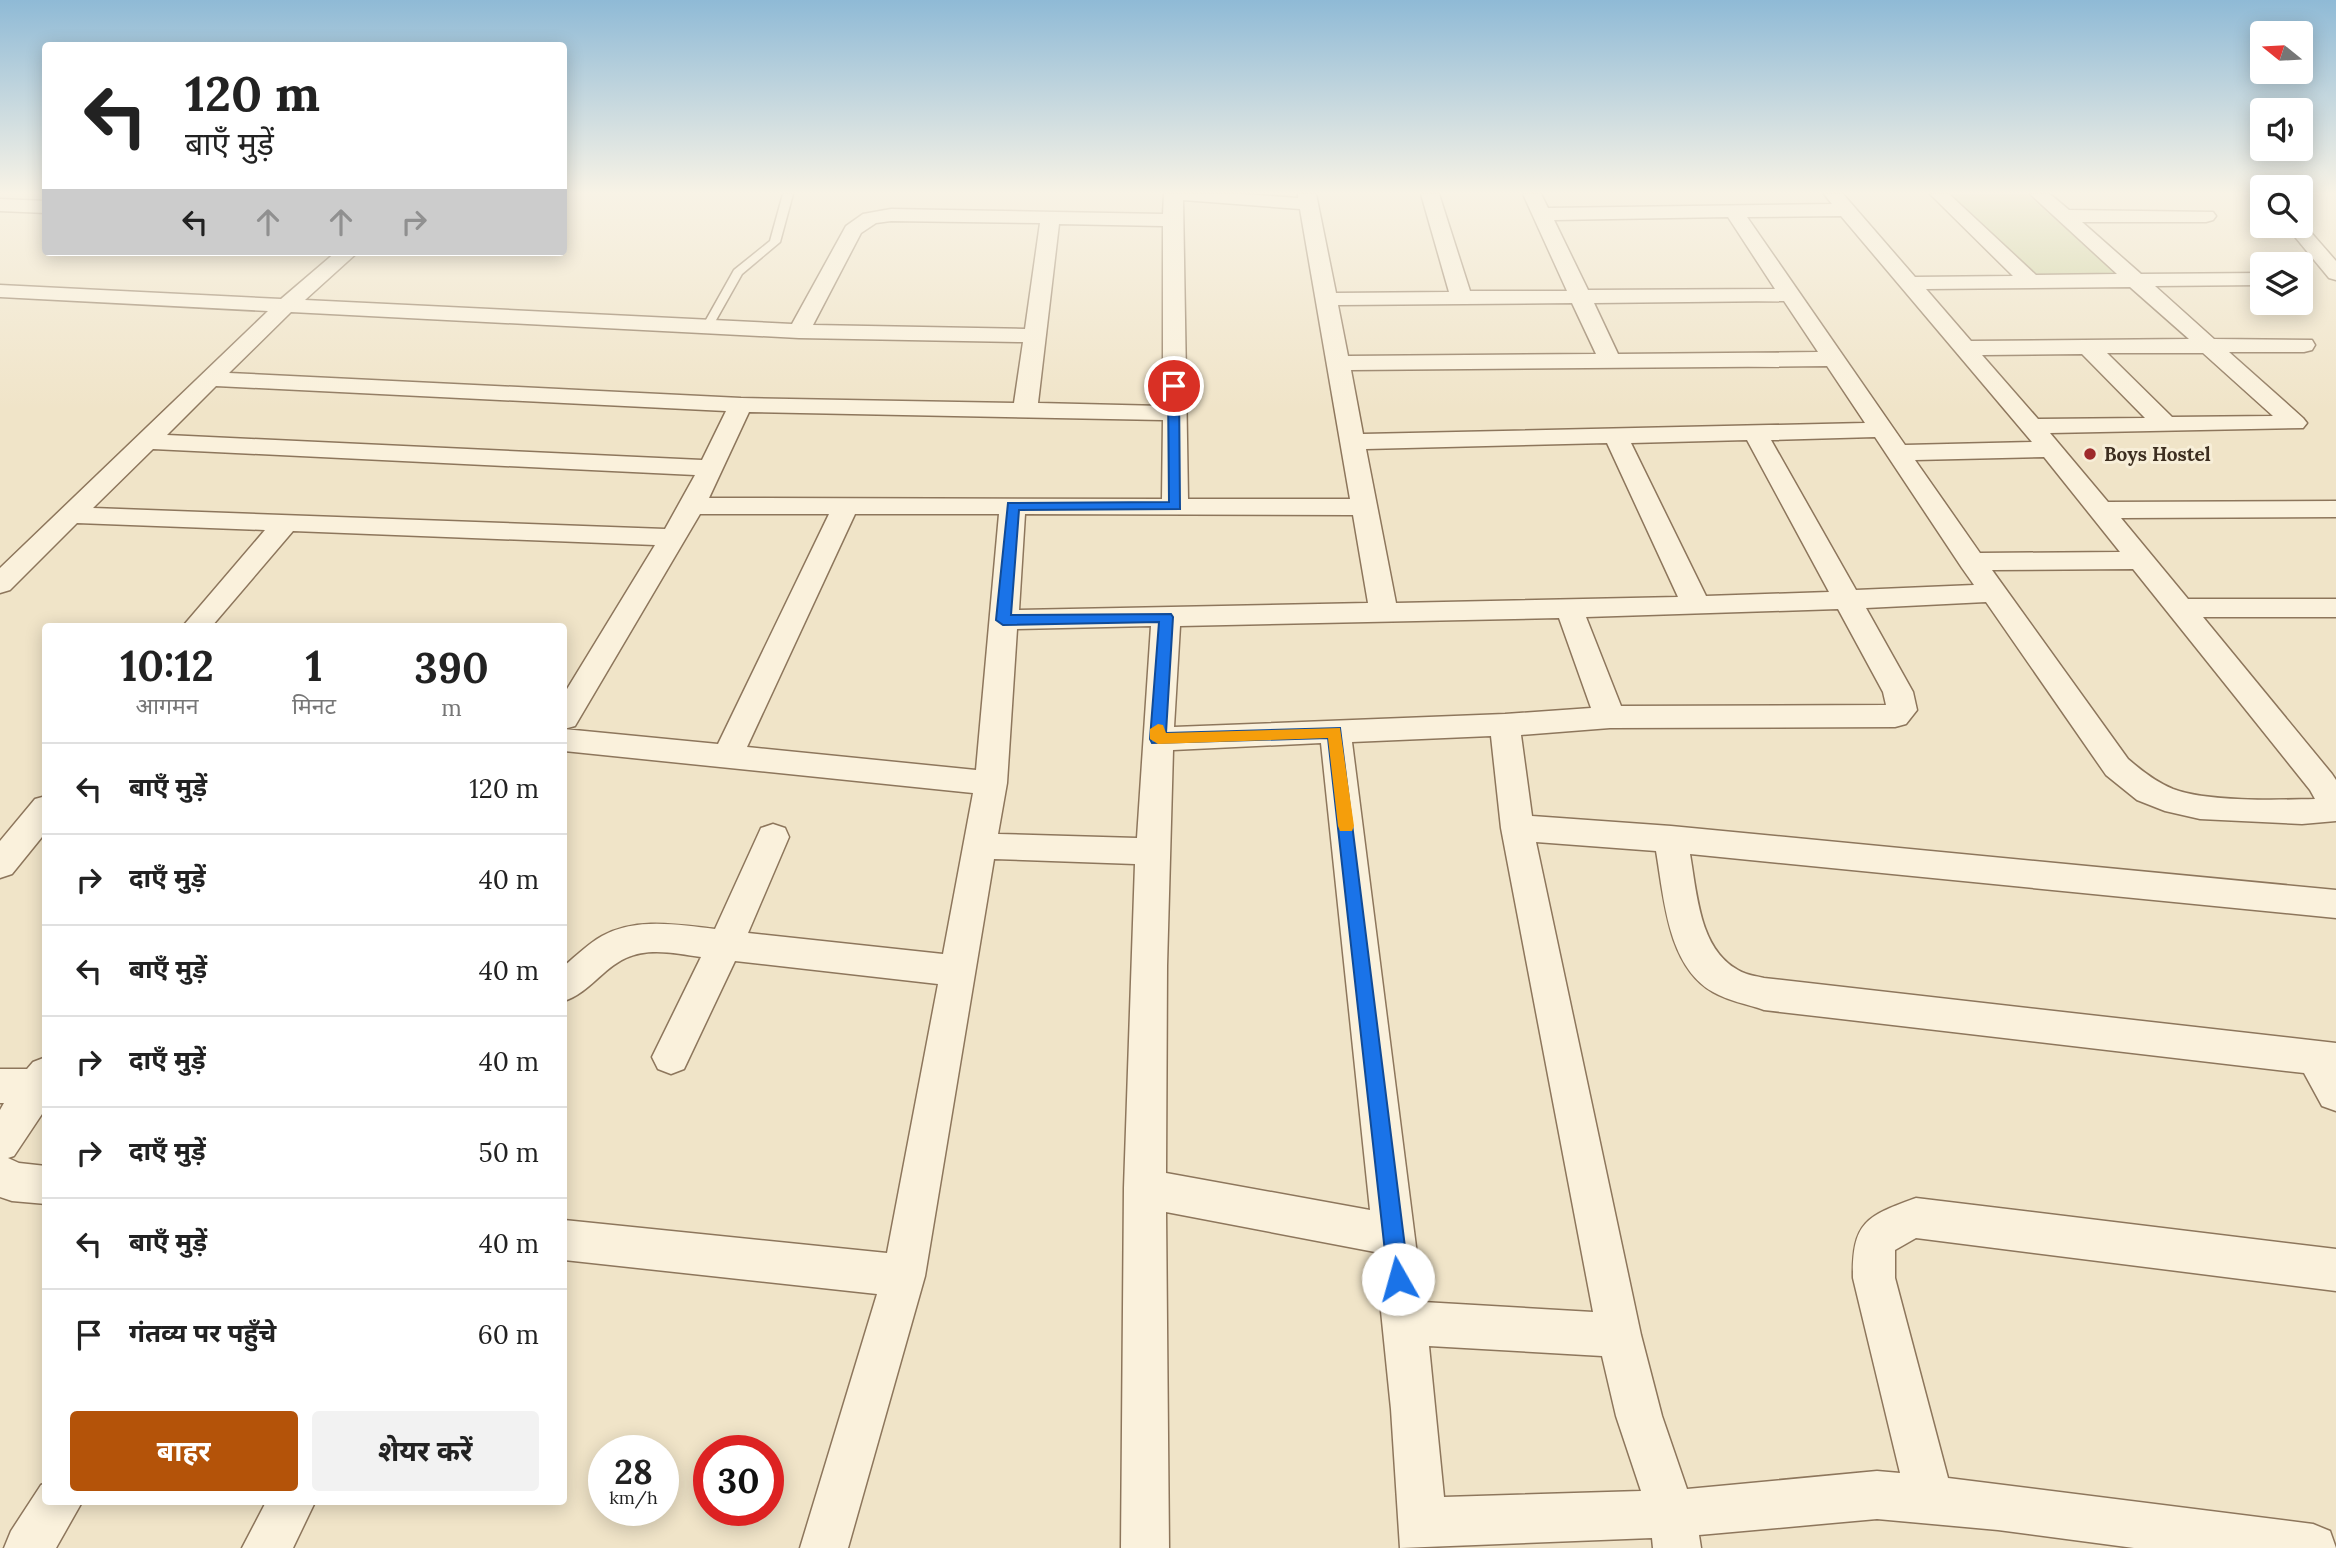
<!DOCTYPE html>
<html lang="hi">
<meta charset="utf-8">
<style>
:root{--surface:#fff;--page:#f2f2f2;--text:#222;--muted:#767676;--line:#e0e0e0;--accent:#b45309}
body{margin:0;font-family:Lora,"Noto Sans Devanagari",serif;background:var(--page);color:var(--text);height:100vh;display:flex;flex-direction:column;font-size:26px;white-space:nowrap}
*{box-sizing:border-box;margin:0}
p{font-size:23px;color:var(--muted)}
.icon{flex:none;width:38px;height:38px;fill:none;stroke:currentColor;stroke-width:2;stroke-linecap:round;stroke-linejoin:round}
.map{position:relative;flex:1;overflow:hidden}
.panel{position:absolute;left:42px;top:623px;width:525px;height:882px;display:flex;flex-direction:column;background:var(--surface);border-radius:7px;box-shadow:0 4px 18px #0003}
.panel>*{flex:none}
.banner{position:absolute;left:42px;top:42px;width:525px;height:214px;border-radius:7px;box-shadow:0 4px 18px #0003;background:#fff;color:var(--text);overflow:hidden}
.needle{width:46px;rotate:288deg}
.fabs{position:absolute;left:2250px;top:21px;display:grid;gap:14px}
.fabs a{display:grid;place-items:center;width:63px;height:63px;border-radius:7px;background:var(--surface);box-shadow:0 4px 18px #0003;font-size:35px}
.speed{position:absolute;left:588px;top:1435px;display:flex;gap:14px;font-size:35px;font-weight:700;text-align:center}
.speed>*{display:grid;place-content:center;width:91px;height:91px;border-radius:50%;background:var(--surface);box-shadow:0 4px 18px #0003;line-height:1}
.speed small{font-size:18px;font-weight:400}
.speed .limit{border:10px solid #d22;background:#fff;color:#111}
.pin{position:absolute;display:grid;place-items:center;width:60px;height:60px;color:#fff;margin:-30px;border:4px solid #fff;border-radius:50%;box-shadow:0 2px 7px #0007}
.me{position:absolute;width:77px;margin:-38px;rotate:353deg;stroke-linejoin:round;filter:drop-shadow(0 0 5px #0008)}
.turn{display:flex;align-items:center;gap:24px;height:147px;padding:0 28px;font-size:32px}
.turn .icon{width:91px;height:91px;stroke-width:2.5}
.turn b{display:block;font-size:49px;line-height:60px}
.lanes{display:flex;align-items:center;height:66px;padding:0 28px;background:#0003;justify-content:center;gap:35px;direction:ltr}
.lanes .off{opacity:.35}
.eta{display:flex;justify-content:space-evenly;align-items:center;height:119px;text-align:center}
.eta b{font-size:42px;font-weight:700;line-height:49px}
.cta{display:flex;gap:14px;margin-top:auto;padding:14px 28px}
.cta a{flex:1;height:80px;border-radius:7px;background:var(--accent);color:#fff;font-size:28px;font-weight:700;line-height:80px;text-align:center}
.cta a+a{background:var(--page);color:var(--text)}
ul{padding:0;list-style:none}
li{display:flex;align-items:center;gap:21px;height:91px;padding:0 28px;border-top:2px solid var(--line)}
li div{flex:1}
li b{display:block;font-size:26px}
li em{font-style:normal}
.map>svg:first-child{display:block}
.green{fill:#c9cf9b}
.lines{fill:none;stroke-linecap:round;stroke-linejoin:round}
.service-casing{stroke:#8d765c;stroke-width:3}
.minor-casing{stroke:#8d765c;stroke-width:3}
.service{fill:#faf1dc;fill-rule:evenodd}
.minor{fill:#faf1dc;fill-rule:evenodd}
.route{fill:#1a73e8;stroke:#114b97;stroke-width:2}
.slow{fill:#f59e0b}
.poi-dot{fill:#9e2a2b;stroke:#f7eed8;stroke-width:2.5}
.labels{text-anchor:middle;stroke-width:6;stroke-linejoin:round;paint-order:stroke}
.far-poi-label{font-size:19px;font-weight:bold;fill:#3d2e20;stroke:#f7eed8;text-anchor:start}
</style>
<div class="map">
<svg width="2336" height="1548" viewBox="0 0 2336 1548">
<rect width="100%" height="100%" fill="#f0e4c8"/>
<path class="green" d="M1946 194H2027L2116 274 2030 276Z"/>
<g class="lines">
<g class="service-casing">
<path id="service" d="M783 194H793L780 242 742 274 711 329H703L702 327 734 270 770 241Z"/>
</g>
<g class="minor-casing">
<path id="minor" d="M1164 194H1243L1298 198V194H1316L1336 293 1449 292 1421 194H1439L1470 291H1567L1523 194H1541L1548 208 1832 204 1824 194H1843L1915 277 2013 276 1930 194H1949L2036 275 2117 274 2030 194H2050L2069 210 2213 212 2216 216 2213 220 2206 222H2082L2141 274 2263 273V285H2260L2155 286 2214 339 2312 340 2315 345 2312 350 2304 352H2229L2303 418 2307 423 2303 428 2050 433 2108 502 2336 501V517L2121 518 2188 599H2336V617H2203L2332 774 2336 780V821L2302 824 2200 819 2165 811 2137 800 2106 775 1986 602 1866 608 1913 692 1917 710 1906 724 1895 727 1610 728 1521 735 1532 816 1671 826 2336 890V918L1690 854C1697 893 1699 949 1738 970 1746 975 1756 976 1764 978L2336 1043V1111L2322 1106 2304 1073 1764 1010C1747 1004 1728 1001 1713 992 1667 966 1664 896 1656 851L1536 842 1641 1335 1662 1416 1687 1489 1877 1471 1900 1473 1853 1278C1852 1221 1867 1216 1916 1198L2336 1249V1291L1916 1238 1895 1250V1278L1948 1478 2313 1524 2330 1531 2336 1548H2134L1998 1530 1877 1519 1699 1535 1701 1548H1653L1652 1538 1400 1548 1391 1409 1375 1252 1166 1212 1169 1548H1121L1124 1188 1135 864 994 859 925 1276 848 1548H800L877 1294 564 1260V1220L887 1253 938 984 735 961 684 1069 671 1074 658 1069 652 1057 701 957C677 954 650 947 626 958 603 968 589 993 564 1001V966C576 956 589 943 602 936 637 917 678 925 715 929L761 828 773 824 785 828 789 837 748 933 943 954 973 793 564 751V729L718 744 829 514H700L575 726 564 729V694L655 545 293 531 212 626H183L265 530 77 523 10 590 0 593V568L268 311 0 297V285L281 299 336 252H358L305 300 792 324 846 226 863 214 891 209 1163 214ZM1183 200 1300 209 1350 499H1188ZM1841 216 2032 442 1905 445 1747 217ZM1728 217 1775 289 1588 290 1554 220ZM891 221 1040 223 1025 329 813 325 861 233 876 223ZM1059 224 1163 226V406L1038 403ZM2130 287 2189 339 1971 341 1926 289ZM1784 301 1818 352 1618 354 1594 303ZM1572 303 1596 354 1348 356 1338 305ZM291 312 799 338 1023 342 1014 403 741 398 229 373ZM2107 353H2203L2273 416 2172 417ZM2082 354 2145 418 2038 419 1982 355ZM1827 366 1865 423 1363 434 1351 370ZM216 386 726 411 702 460 167 435ZM749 412 1163 420 1162 499 709 498ZM1875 437 1962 568 1974 585 1856 590 1771 440ZM1747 440 1829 592 1706 596 1631 443ZM1607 443 1678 597 1396 603 1366 449ZM153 449 695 475 665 529 93 508ZM2044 457 2120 552 1980 553 1915 460ZM855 514H999L976 770 747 747ZM1025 514 1353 515 1368 603 1019 610ZM2133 569 2310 790 2315 799C2277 800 2207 802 2173 789 2156 782 2142 771 2128 759L1992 570ZM1838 609 1883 692 1886 705 1621 706 1586 617ZM1559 618 1591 708 1505 714 1174 727 1180 626ZM1151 626 1137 838 998 834 1007 783 1017 629ZM1491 736 1501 828 1593 1312 1423 1302 1352 742ZM1321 743 1370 1210 1166 1173 1167 966 1173 750ZM1429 1346 1602 1356 1616 1416 1641 1491 1444 1497Z
M0 199 46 201V213L0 211Z
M2301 221 2336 261V280L2329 278 2286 226H2301Z
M46 796V832L12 874 0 878V841L35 799Z
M46 1057V1108L14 1156 8 1158 19 1163 46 1166V1204L12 1201 0 1197V1110L4 1103H0V1069H27L33 1062Z
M46 1483V1502H82L56 1548H4L11 1531 41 1485Z
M266 1502H315L293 1548H242Z"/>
</g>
<use href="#service" class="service"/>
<use href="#minor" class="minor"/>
</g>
<linearGradient id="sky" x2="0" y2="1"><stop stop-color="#8fbad6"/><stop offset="0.47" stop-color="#f8f3e6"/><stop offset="1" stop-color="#f8f3e6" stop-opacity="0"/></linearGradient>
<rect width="2336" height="410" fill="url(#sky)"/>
<path class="route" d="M1174 382 1179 386 1180 509 1019 510 1011 615 1171 614 1173 617 1166 733 1340 728 1409 1279 1406 1287 1398 1290 1391 1287 1388 1279 1328 738 1152 743 1150 739 1159 622 1003 625 996 620 1008 503 1169 502 1168 386Z"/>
<path class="slow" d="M1158 724 1163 725 1166 733 1340 728 1354 826 1352 831H1340L1338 826 1328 738 1158 744 1150 739V729Z"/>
<circle class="poi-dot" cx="2090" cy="454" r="7"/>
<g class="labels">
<g class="far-poi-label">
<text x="2104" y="461">Boys Hostel</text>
</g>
</g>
</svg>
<div class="fabs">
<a><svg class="needle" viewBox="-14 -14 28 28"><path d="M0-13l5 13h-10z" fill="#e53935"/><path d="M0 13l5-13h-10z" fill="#767676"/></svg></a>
<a><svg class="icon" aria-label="sound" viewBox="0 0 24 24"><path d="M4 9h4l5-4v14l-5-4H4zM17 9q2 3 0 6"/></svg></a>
<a><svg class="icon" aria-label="search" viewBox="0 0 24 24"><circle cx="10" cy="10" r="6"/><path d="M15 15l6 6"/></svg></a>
<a><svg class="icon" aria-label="layers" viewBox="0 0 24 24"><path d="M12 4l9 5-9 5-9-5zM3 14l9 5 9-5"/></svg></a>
</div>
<div class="speed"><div>28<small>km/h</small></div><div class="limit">30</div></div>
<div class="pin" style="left:1174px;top:386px;background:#d93025"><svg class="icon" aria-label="arrive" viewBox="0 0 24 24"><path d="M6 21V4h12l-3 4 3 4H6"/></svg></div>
<svg class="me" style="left:1398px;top:1279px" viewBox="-20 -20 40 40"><circle r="19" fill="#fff"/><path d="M0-13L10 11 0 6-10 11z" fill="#1a73e8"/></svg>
<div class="banner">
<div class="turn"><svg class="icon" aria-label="left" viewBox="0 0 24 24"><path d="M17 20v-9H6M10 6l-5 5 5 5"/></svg><div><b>120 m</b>बाएँ मुड़ें</div></div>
<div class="lanes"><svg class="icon" aria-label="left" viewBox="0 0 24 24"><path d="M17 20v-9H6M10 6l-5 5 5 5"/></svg><svg class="icon off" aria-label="ahead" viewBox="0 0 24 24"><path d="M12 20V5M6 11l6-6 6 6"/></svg><svg class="icon off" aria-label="ahead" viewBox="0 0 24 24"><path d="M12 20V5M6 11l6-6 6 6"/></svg><svg class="icon off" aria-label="right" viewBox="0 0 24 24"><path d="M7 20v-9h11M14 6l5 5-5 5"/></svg></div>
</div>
<section class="panel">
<div class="eta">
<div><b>10:12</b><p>आगमन</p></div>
<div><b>1</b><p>मिनट</p></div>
<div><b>390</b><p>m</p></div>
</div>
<ul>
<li><svg class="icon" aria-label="left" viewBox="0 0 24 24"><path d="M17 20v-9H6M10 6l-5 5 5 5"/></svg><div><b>बाएँ मुड़ें</b></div><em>120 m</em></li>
<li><svg class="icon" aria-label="right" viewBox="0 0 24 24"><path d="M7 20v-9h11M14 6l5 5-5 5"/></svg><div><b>दाएँ मुड़ें</b></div><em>40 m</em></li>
<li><svg class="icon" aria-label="left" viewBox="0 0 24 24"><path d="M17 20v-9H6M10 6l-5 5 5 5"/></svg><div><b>बाएँ मुड़ें</b></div><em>40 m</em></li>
<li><svg class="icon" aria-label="right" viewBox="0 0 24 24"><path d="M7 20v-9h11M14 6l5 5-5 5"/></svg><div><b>दाएँ मुड़ें</b></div><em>40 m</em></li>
<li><svg class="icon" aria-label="right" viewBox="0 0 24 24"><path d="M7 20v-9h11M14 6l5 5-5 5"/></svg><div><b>दाएँ मुड़ें</b></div><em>50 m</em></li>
<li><svg class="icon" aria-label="left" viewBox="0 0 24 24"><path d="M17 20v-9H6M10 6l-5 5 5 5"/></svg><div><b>बाएँ मुड़ें</b></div><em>40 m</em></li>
<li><svg class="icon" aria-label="arrive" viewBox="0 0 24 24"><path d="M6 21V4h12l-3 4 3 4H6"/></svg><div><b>गंतव्य पर पहुँचे</b></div><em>60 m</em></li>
</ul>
<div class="cta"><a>बाहर</a><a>शेयर करें</a></div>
</section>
</div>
